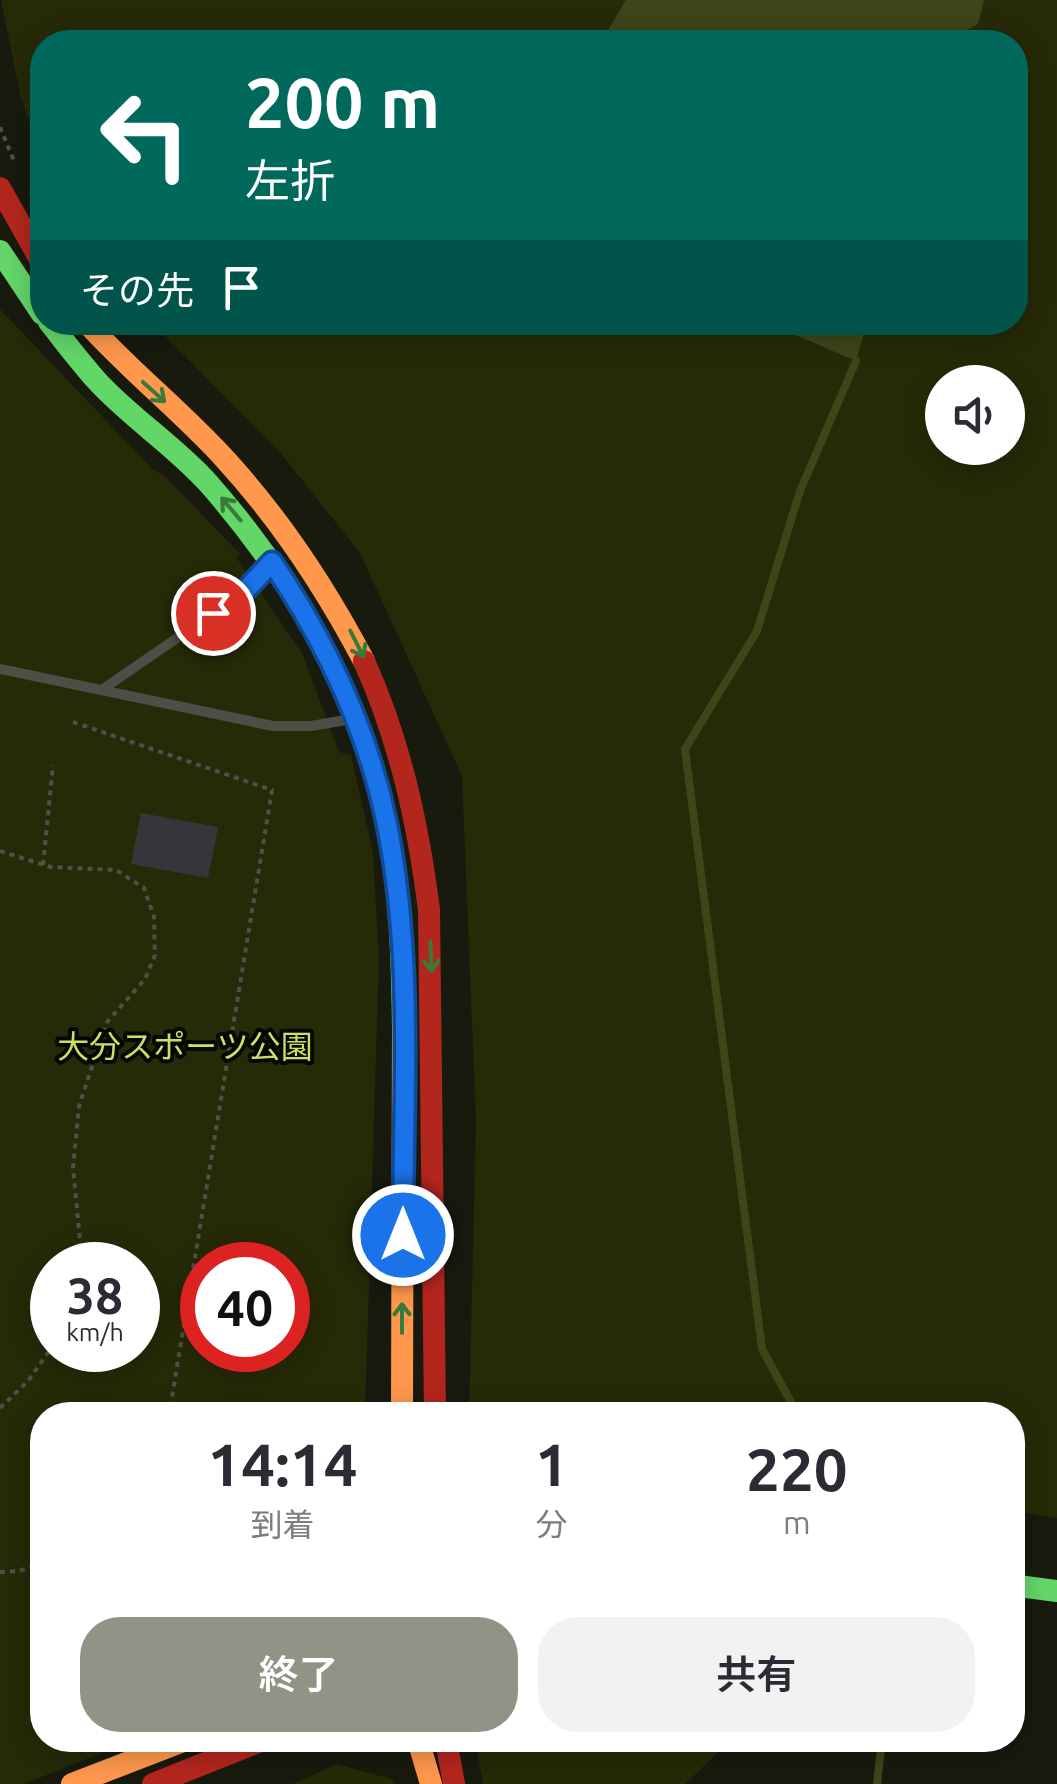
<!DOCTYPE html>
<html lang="ja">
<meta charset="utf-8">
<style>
:root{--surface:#fff;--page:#f2f2f3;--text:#2b2b33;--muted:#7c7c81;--accent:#919387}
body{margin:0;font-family:Ubuntu,"Noto Sans JP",sans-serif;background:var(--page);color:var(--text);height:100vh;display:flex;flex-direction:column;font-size:38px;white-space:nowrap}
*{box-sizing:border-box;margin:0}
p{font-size:32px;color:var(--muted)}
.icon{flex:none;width:55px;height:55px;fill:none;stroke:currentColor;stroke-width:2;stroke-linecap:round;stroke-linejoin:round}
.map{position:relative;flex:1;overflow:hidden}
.panel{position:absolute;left:30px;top:1402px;width:995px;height:350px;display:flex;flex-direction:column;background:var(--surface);border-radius:40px;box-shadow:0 5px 25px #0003}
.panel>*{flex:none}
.banner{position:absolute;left:30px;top:30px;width:998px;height:305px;border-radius:40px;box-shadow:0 5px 25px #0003;background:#00695c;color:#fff;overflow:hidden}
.buttons{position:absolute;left:925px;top:365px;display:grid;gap:20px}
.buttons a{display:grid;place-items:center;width:100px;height:100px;border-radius:50%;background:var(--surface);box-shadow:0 5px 25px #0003;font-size:50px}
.speed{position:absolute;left:30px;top:1242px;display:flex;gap:20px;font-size:50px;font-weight:700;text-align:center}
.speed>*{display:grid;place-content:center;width:130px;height:130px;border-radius:50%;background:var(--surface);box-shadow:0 5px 25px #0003;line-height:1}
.speed small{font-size:25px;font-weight:400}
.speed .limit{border:15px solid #d22;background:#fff;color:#111}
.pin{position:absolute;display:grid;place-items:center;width:85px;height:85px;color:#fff;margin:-42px;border:5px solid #fff;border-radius:50%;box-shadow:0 2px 10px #0007}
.me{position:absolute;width:110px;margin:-55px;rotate:0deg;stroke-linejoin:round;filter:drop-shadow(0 0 8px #0008)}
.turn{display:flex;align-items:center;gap:35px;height:210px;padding:0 50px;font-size:45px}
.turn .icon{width:130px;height:130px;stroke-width:2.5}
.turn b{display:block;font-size:70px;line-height:85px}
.then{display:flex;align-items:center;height:95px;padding:0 50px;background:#0003;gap:20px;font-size:38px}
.eta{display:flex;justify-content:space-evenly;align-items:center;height:170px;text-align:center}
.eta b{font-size:60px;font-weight:600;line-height:70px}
.button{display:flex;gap:20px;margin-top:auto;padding:20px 50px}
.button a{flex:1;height:115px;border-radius:40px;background:var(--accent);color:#fff;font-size:40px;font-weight:600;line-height:115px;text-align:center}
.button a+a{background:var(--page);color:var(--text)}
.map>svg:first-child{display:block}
.green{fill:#262a07;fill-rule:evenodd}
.water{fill:#3f4518}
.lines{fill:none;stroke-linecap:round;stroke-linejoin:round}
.stream{stroke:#3f4518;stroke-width:8}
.building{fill:#37353b}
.path{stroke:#4f5048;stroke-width:4;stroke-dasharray:5 5;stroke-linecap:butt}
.lane{stroke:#4d4e46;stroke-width:10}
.fast{stroke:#63d668;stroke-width:22}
.slow{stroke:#ff974d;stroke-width:22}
.jam{stroke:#b3261e;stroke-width:22}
.oneway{stroke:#39793a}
.route-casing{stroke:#114b97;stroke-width:25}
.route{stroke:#1a73e8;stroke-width:18}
.labels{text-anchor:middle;stroke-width:8;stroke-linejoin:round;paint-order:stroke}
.park-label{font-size:32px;fill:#cddd65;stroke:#060702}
</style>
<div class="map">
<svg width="1057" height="1784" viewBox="0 0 1057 1784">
<rect width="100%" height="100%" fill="#181a0e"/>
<path class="green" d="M1 0H1057V1518L1013 1511 1012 1415H469L476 1121 462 776 360 553 279 451 152 323 1015 322V42H42V162L20 94ZM942 382H1008V448H942Z
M0 309 153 470 165 476 240 554 236 557 302 653 339 752 351 755 373 853 379 957 365 1415H42V1740H134L24 1784H0ZM52 1265H138V1350H52ZM202 1265H288V1350H202Z
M475 1740H731L685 1784H483Z
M337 1764 392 1779 394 1784H293Z"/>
<path class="water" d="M626 0H984L978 24 945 42H596L603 39Z
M768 323 867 322V323L856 361Z"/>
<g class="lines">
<path class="stream" d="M798 1415 762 1349 685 749 757 631 800 491 856 361
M877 1784 882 1740"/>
</g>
<path class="building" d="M141 813 218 827 208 878 131 864Z"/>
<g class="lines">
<path class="path" d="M0 127 14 161
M73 722 272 790 169 1415
M0 851 51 867 116 870 144 888 154 917 155 955 145 979 107 1022 79 1106 73 1168 80 1240 79 1265
M43 865 53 765
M0 1408 28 1381 52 1347
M0 1572 19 1571 42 1563"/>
<path class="lane" d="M0 669 273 726H311L352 719
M103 689 244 592 270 565"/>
<path class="fast" d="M0 251 42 314
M49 322C65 342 80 362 97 381 131 418 175 446 209 484 293 580 361 696 387 823 400 890 402 959 403 1027
M1012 1585 1057 1591"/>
<path class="slow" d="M86 322C129 370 180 410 224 458 281 520 325 587 364 661
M402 1415 403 1027
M418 1740 431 1784
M72 1784 186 1740"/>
<path class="jam" d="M0 188 42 263
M364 661C400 741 418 823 429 910L435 1415
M446 1740 454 1784
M153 1784 263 1740"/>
</g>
<defs><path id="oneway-shaft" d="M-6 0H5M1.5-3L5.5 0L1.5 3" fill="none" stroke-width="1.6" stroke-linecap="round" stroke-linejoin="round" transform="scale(2.5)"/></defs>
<g class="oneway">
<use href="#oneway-shaft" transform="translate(154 392) rotate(42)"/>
<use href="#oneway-shaft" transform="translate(231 509) rotate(-130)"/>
<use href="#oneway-shaft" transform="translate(357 644) rotate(63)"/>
<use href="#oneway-shaft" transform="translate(431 957) rotate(88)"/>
<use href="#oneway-shaft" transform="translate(402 1318) rotate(-90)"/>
</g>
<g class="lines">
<g class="route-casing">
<path id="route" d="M213 613 244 592 272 562C326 642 368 730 387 825 414 958 403 1100 403 1235"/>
</g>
<use href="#route" class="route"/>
</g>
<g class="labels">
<g class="park-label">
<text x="185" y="1058">大分スポーツ公園</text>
</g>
</g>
</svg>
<div class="buttons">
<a><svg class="icon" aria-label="sound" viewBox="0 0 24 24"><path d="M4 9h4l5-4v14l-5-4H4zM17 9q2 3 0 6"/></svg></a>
</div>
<div class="speed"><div>38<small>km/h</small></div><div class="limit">40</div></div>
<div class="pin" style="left:213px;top:613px;background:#d93025"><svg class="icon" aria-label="arrive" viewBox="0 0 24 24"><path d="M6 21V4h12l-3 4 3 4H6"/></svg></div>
<svg class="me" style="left:403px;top:1235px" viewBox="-20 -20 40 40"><circle r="17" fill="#1a73e8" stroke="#fff" stroke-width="3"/><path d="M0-11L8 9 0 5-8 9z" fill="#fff"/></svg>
<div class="banner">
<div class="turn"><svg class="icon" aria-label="left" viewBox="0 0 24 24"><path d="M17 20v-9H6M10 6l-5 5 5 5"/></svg><div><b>200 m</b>左折</div></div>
<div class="then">その先<svg class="icon" aria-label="arrive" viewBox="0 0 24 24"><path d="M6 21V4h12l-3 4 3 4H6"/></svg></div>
</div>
<section class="panel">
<div class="eta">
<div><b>14:14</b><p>到着</p></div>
<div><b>1</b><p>分</p></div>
<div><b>220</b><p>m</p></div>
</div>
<div class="button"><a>終了</a><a>共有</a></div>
</section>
</div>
